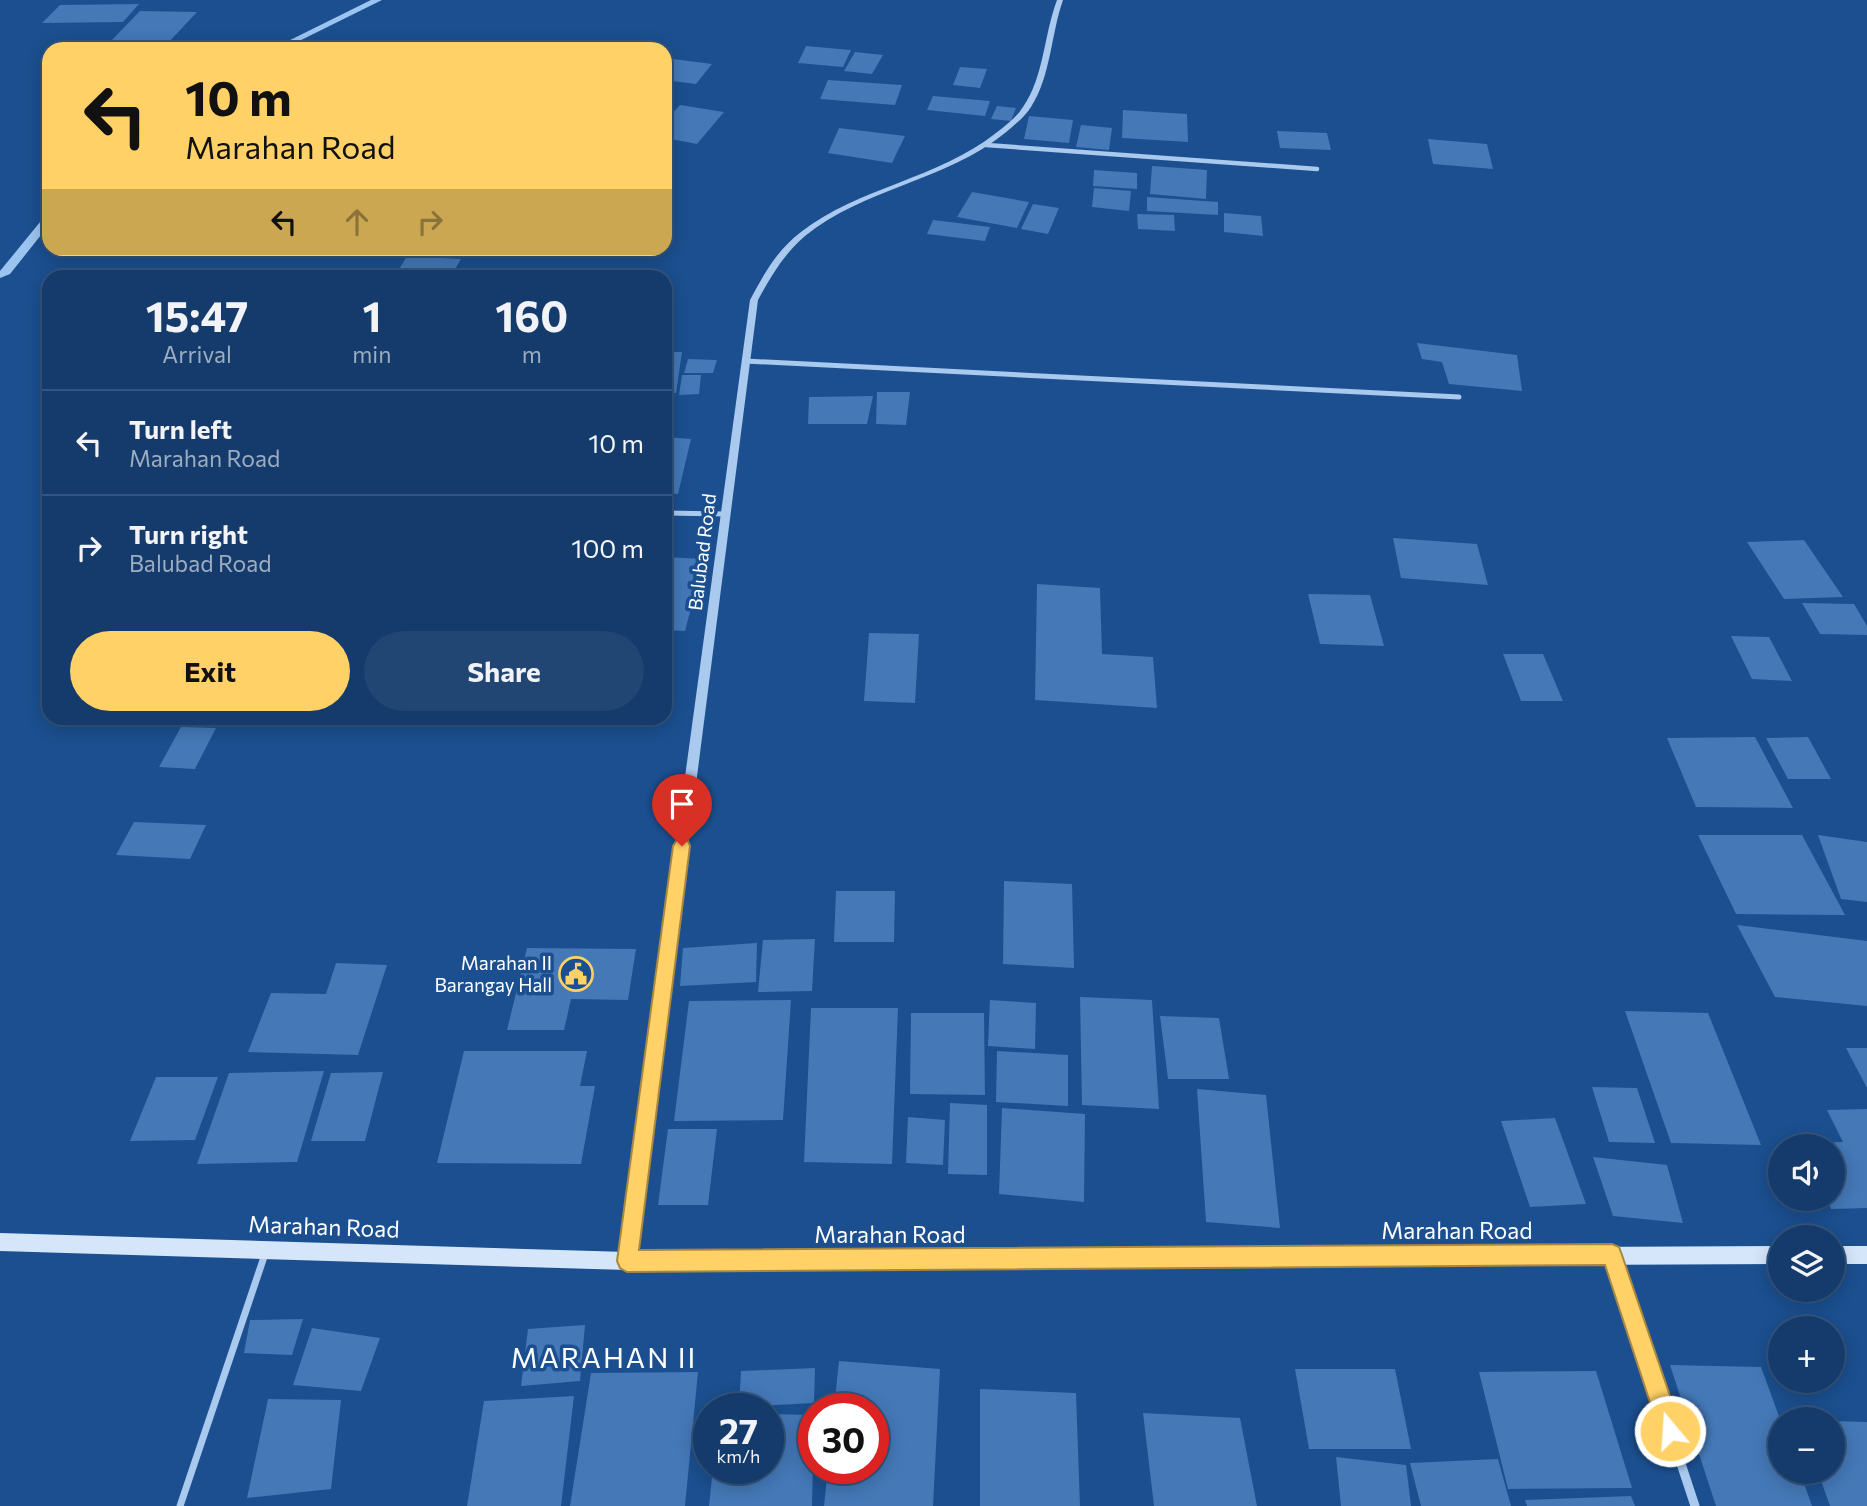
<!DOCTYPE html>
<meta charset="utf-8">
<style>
:root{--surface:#143b6b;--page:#214673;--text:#f1f3f6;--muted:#9dadc1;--line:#33557e;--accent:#ffd166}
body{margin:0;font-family:Commissioner,sans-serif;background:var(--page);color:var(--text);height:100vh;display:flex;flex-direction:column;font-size:26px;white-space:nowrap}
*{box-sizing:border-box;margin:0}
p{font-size:23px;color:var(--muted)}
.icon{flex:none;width:38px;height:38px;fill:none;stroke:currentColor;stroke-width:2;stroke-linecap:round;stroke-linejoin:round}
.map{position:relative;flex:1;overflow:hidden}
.sheet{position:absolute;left:42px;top:270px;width:630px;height:455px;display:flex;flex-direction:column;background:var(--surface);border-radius:21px;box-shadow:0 4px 18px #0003,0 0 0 2px var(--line)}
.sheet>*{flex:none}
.hud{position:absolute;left:42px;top:42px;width:630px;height:214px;border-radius:21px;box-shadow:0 4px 18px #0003,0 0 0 2px var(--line);background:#ffd166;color:#111;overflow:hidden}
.buttons{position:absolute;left:1768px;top:1134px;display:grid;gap:14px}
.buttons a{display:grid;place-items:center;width:77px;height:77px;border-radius:50%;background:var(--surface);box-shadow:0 4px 18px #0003,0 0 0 2px var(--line);font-size:35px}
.speed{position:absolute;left:693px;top:1393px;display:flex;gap:14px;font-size:35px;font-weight:700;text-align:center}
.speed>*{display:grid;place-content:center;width:91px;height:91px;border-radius:50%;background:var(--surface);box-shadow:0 4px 18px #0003,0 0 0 2px var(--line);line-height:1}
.speed small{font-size:18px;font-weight:400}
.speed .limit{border:10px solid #d22;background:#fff;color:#111}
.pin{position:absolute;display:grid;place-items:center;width:60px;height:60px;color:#fff;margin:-72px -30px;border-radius:50% 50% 50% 0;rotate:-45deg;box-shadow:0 0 7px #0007}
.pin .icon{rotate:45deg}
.me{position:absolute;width:77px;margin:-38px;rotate:342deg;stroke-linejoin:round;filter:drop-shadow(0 0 5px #0008)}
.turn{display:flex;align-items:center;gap:24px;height:147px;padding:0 28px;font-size:32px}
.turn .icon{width:91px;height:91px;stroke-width:2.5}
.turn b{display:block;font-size:49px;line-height:60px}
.lanes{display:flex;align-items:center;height:66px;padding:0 28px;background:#0003;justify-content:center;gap:35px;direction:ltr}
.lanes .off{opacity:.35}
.eta{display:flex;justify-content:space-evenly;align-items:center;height:119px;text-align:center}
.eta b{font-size:42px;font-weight:700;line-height:49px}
.cta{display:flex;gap:14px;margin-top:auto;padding:14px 28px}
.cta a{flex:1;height:80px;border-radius:42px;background:var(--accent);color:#111;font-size:28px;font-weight:700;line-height:80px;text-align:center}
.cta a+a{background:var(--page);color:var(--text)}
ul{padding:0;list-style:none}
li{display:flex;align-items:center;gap:21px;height:105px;padding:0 28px;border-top:2px solid var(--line)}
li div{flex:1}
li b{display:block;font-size:26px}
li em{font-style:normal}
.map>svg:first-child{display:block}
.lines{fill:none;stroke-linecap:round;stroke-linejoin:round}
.stream{fill:#9cc4f0;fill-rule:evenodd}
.building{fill:#4478b7}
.service{stroke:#a9c9ee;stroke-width:7}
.minor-far2{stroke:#a9c9ee;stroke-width:4.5}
.minor-far1{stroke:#a9c9ee;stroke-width:5}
.minor{stroke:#a9c9ee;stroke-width:9}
.tertiary{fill:#a9c9ee;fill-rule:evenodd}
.secondary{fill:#d6e6fa;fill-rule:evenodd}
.route{fill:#ffd166;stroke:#a68842;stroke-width:2}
.labels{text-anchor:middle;stroke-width:7;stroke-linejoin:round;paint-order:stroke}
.street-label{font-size:19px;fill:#fff;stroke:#1b4f8f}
.poi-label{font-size:19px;fill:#fff;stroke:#1b4f8f;text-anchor:end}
.near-street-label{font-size:23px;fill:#fff;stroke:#1b4f8f}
.near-quarter-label{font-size:28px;letter-spacing:2px;fill:#fff;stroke:#1b4f8f}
</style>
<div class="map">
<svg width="1867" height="1506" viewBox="0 0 1867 1506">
<rect width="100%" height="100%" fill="#1b4f8f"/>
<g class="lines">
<path class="stream" d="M371 0H382L283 49H272Z
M49 215V225L10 274 0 278V271L45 216Z"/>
</g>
<path class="building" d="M139 4 123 22 42 23 60 5Z
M140 11 197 12 168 43H109Z
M806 46 851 50 843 67 798 63Z
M855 52 883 55 872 74 844 71Z
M665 58 712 64 696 84 665 80Z
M960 67 987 69 980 88 953 85Z
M828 80 902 85 895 105 820 99Z
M933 96 990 101 985 116 927 110Z
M680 105 724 112 697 144 665 138V122Z
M997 106 1016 108 1011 121 991 119Z
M1123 110 1187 114 1188 142 1122 138Z
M1029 116 1073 120 1069 143 1024 139Z
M1081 125 1112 128 1109 150 1076 147Z
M839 128 905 136 892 163 828 153Z
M1277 131 1327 133 1331 150 1280 148Z
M1428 139 1487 144 1493 169 1433 164Z
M1152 166 1207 170 1206 199 1150 194Z
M1094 170 1137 173V189L1093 186Z
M1094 188 1131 191 1129 211 1092 207Z
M972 192 1029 202 1017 228 957 217Z
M1147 197 1218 202V215L1147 211Z
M1033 204 1059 208 1048 234 1021 229Z
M1224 213 1261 216 1263 236 1224 232Z
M1137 214 1174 215 1175 231 1138 229Z
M933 220 990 227 985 241 927 234Z
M407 256 461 259 451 276H395Z
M1417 343 1517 355 1522 391 1449 384 1442 362 1422 359Z
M665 352H682L676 393H665Z
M688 359 717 360 713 373H684Z
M682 375H701L699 394 679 395Z
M877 392H910L906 425 876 424Z
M873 396 867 424H808L809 397Z
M665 437 691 439 678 494 665 493Z
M1393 538 1477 544 1488 585 1401 578Z
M1804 540 1843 597 1784 599 1747 542Z
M665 557 704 559 685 631 665 630Z
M1037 584 1100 588 1102 654 1153 657 1157 708 1035 700Z
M1308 594 1370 595 1384 646 1320 644Z
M1802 603 1854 604 1867 626V635L1820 634Z
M869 633 919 634 915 703 864 701Z
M1731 636 1769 637 1792 681 1752 679Z
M1503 654H1543L1563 701H1521Z
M181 727 216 728 195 769 159 767Z
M1755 737 1793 808 1696 807 1667 738Z
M1808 737 1831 779H1788L1766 738Z
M134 822 206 825 190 859 116 855Z
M1698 835H1802L1845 915 1736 914Z
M1818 835 1867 842V902L1841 899Z
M1004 881 1072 884 1074 968 1003 964Z
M836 891H895L894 942H834Z
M1737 925 1867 941V1006L1775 997Z
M815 939 812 991 758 992 763 940Z
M757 943 756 982 680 986 683 948Z
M527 948 636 949 628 1000 571 999 564 1030H507Z
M336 963 387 965 358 1055 248 1052 271 993 326 994Z
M1080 997 1152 1000 1159 1109 1082 1105Z
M791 1000 783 1120 674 1121 689 1001Z
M990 1000 1036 1003 1035 1049 988 1046Z
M811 1008H898L892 1164 804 1162Z
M1625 1011 1708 1013 1761 1145 1671 1143Z
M911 1013H984L985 1095 910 1094Z
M1160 1016 1219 1018 1229 1079H1168Z
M1846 1048H1867V1088Z
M464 1051H587L580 1086H595L581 1164 437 1163Z
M997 1051 1068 1055V1106L996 1102Z
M324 1071 297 1162 197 1164 229 1073Z
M383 1072 365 1141H311L331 1073Z
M156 1077H218L195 1140 130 1141Z
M1592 1087 1637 1088 1655 1143 1609 1142Z
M1197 1089 1266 1095 1280 1228 1206 1222Z
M950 1103 987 1105V1175L948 1174Z
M1002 1108 1085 1114 1084 1202 999 1194Z
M1867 1109V1208L1831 1209 1827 1199H1832V1146H1802L1800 1143 1843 1142 1827 1110Z
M908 1117 945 1120 943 1165 906 1163Z
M1555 1118 1586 1204 1530 1207 1501 1121Z
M668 1129H717L708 1205H658Z
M1593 1157 1667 1165 1683 1223 1613 1216Z
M303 1319 292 1355 244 1353 250 1320Z
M585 1325 580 1381 521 1386 528 1329Z
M312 1328 380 1338 361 1391 293 1385Z
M839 1361 940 1369 933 1506H824L828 1468H873V1409H834Z
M1670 1365 1761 1367 1780 1419V1472H1800L1812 1506H1716Z
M815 1368 814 1403 739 1407 741 1371Z
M1295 1369H1395L1411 1449H1309Z
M1596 1371 1632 1488 1508 1489 1479 1372Z
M698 1372 685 1506H570L591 1373Z
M980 1389 1076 1393 1080 1506H980Z
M574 1396 561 1506H467L484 1401Z
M268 1399 341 1400 331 1489 247 1498Z
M1143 1413 1240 1418 1257 1506H1154Z
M768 1414 814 1415 812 1506H709L713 1468H768Z
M1832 1421 1867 1422V1506H1830L1818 1472H1832Z
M1336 1457 1406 1465 1411 1506H1341Z
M1498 1459 1511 1506H1421L1410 1463Z
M1631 1496 1635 1506H1527L1525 1500Z"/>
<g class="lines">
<path class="service" d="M180 1506 265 1254"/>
<path class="minor-far2" d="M986 145 1317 169"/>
<path class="minor-far1" d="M745 361 1459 397
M665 513 725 514"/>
<path class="minor" d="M1613 1258 1695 1506"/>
<path class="tertiary" d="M1057 0H1063C1051 34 1051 76 1031 107 1024 118 1014 125 1005 133 946 181 864 188 805 236 784 254 771 276 758 300L635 1261 633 1267 627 1269 621 1267 619 1261 750 300C764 274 777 250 801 232 859 187 938 179 996 133 1006 125 1016 118 1023 107 1044 77 1044 34 1057 0Z"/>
<path class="secondary" d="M0 1233 627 1252 1780 1246V1264L627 1270 0 1251Z
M1832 1246H1867V1264H1832Z"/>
</g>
<path class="route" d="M682 839 688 841 690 846 639 1250 1612 1244 1619 1247 1622 1255 1682 1431 1678 1439 1670 1442 1662 1439 1605 1265 627 1272 620 1268 617 1261 673 846 676 841Z"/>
<defs>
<g id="civic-ring" transform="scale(1.75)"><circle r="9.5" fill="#1b4f8f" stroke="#ffd166" stroke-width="1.5"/><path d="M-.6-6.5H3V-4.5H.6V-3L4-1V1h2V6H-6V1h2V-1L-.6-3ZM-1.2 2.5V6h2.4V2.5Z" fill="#ffd166"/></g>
</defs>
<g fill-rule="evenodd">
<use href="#civic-ring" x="576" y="974"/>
</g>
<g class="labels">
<g class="street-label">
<text transform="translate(702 552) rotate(-83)" y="7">Balubad Road</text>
</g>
<g class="poi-label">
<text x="552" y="970">Marahan II<tspan x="552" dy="22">Barangay Hall</tspan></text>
</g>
<g class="near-street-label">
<text transform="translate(324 1227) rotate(2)" y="8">Marahan Road</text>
<text x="1457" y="1239">Marahan Road</text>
<text x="890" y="1243">Marahan Road</text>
</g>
<g class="near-quarter-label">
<text x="604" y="1368">MARAHAN II</text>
</g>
</g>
</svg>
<div class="buttons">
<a><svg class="icon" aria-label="sound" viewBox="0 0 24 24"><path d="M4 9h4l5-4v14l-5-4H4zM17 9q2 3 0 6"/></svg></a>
<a><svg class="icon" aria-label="layers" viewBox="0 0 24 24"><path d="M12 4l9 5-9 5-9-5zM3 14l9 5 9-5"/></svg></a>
<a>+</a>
<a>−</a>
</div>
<div class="speed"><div>27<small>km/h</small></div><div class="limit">30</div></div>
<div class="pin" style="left:682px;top:846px;background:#d93025"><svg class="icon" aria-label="arrive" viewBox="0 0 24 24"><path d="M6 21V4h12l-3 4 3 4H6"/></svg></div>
<svg class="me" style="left:1670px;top:1431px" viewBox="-20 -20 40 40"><circle r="17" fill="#ffd166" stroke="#fff" stroke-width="3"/><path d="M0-11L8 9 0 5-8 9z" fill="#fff"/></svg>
<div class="hud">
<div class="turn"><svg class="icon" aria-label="left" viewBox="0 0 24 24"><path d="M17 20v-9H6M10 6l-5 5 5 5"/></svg><div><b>10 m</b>Marahan Road</div></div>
<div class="lanes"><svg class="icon" aria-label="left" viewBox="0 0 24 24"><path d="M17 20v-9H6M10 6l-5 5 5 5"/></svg><svg class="icon off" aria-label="ahead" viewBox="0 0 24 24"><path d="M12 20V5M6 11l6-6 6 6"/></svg><svg class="icon off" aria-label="right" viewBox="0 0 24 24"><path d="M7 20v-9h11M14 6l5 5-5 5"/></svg></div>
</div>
<section class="sheet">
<div class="eta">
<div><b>15:47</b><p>Arrival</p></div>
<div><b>1</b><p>min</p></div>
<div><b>160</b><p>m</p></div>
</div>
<ul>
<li><svg class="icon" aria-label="left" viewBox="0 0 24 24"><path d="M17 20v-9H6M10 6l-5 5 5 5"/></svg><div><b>Turn left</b><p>Marahan Road</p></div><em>10 m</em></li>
<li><svg class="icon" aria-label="right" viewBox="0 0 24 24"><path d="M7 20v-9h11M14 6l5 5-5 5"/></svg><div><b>Turn right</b><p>Balubad Road</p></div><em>100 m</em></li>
</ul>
<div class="cta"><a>Exit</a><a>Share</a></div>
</section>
</div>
